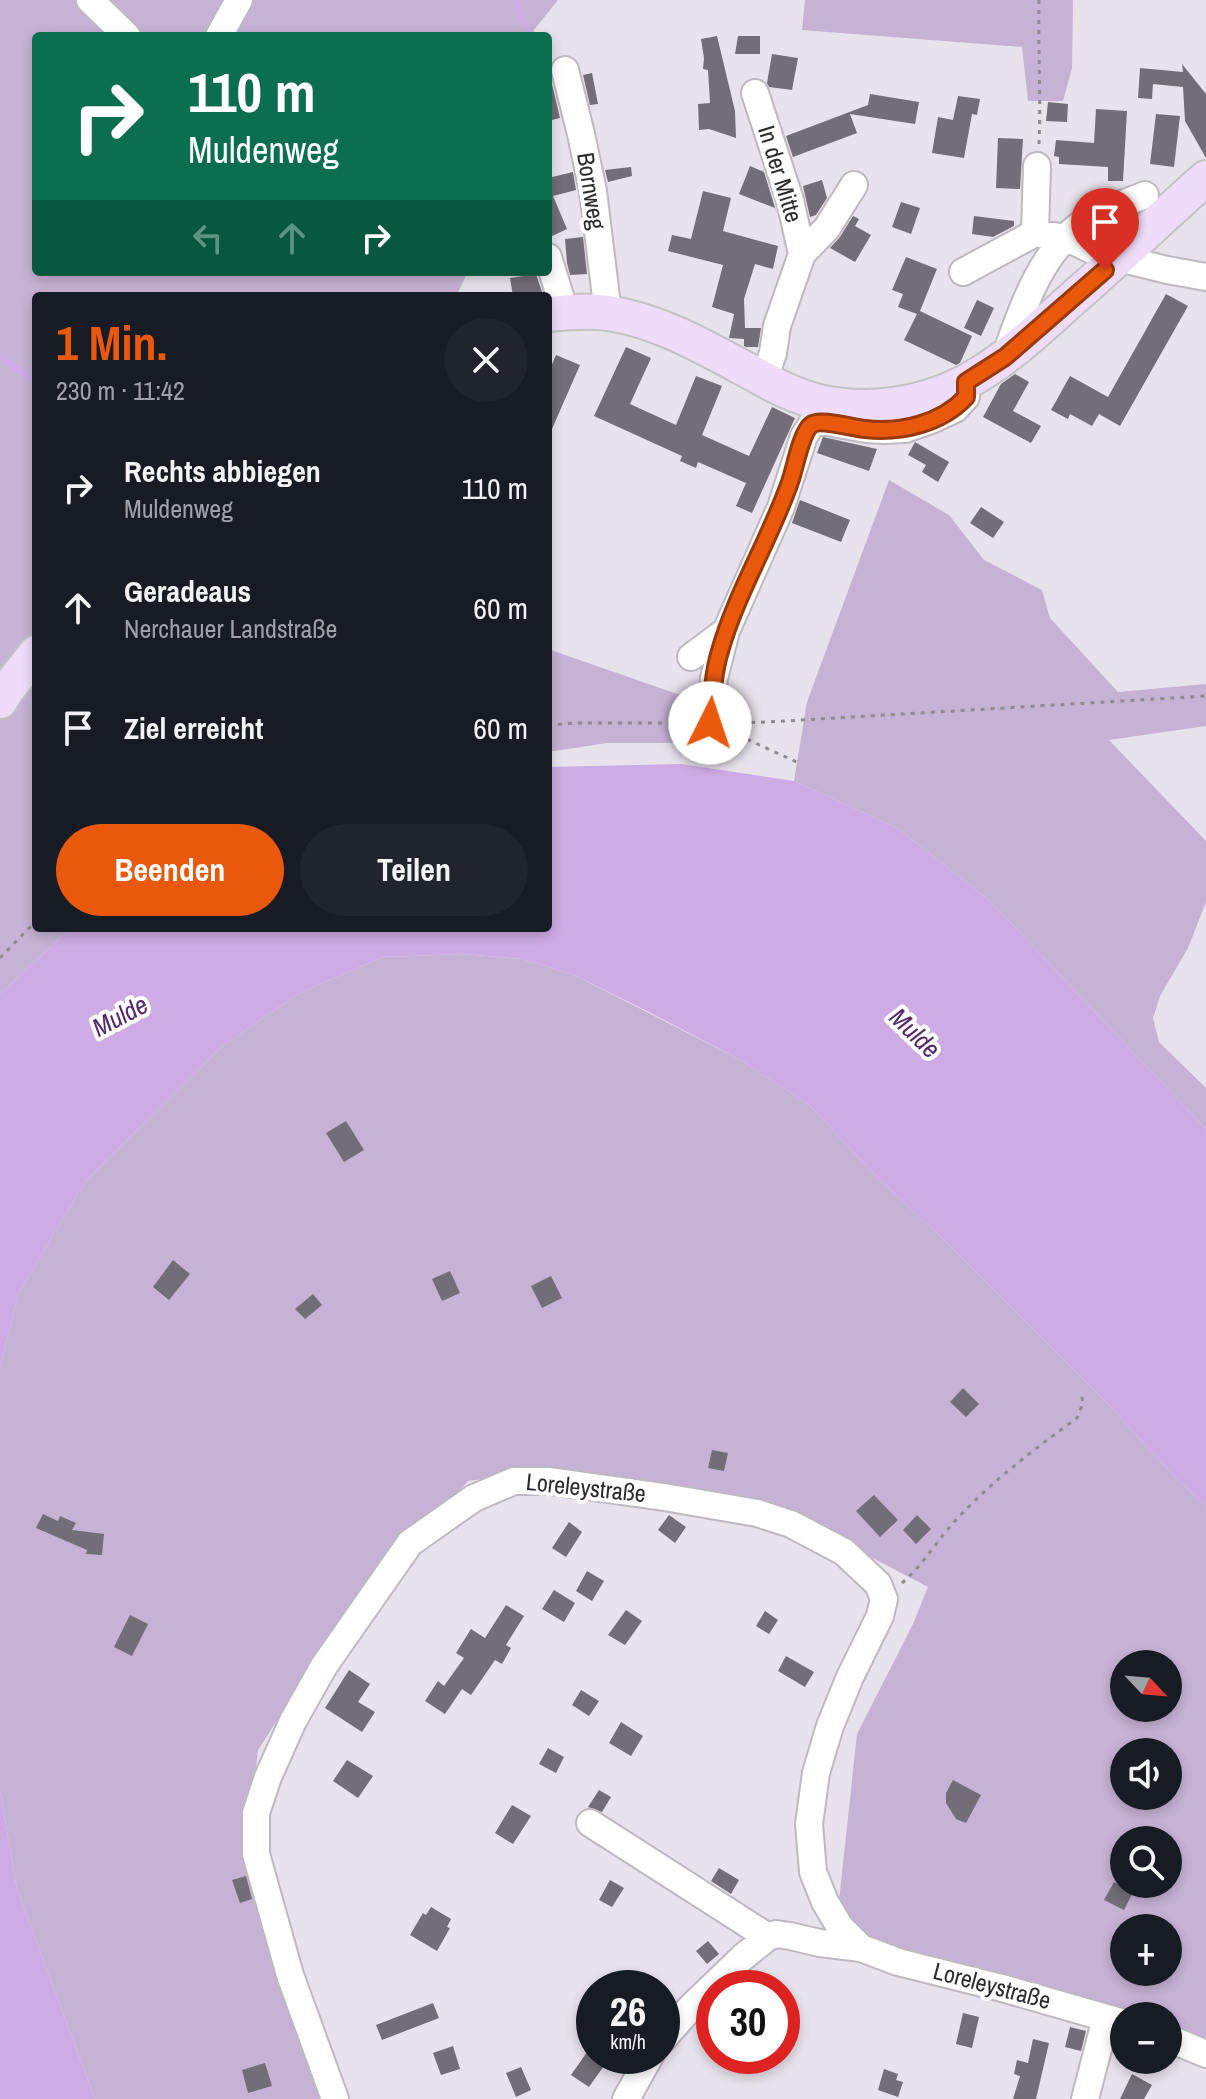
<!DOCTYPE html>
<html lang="de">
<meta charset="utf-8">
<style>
:root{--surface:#171b24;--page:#20242c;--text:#f1f3f6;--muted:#9ea1a6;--accent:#ea580c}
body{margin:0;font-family:"Archivo Narrow",sans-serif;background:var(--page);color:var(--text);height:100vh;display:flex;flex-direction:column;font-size:30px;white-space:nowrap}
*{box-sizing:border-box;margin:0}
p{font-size:26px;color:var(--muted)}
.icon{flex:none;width:44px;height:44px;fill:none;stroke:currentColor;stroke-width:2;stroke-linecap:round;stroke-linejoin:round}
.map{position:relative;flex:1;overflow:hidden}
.panel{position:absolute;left:32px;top:292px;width:520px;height:640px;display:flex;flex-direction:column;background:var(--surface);border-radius:8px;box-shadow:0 4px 12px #0003}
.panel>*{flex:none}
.guide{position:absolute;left:32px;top:32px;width:520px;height:244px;border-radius:8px;box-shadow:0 4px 12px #0003;background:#0b6e4f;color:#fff;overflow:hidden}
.needle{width:52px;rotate:116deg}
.buttons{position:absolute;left:1110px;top:1650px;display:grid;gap:16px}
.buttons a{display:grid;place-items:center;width:72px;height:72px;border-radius:50%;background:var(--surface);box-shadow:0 4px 12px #0003;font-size:40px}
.speed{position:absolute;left:576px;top:1970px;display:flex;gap:16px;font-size:40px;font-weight:700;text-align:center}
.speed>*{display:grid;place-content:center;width:104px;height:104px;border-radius:50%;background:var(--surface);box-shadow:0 4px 12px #0003;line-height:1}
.speed small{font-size:20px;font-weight:400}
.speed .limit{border:12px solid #d22;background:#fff;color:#111}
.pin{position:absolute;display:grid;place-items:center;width:68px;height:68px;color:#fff;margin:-82px -34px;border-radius:50% 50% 50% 0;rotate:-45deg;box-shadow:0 0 8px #0007}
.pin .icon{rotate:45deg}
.me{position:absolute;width:88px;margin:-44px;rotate:4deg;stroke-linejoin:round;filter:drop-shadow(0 0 6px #0008)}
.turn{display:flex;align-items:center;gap:28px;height:168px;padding:0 24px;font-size:36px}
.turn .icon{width:104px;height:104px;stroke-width:2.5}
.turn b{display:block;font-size:56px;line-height:68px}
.lanes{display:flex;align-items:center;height:76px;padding:0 24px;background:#0003;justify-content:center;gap:40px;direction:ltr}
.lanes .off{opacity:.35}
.round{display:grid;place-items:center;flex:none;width:84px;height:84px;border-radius:42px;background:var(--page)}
.overview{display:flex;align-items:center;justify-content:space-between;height:136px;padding:0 24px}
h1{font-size:48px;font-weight:800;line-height:60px;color:var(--accent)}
.action{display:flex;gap:16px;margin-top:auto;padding:16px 24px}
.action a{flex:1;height:92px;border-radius:48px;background:var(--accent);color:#fff;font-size:32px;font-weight:800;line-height:92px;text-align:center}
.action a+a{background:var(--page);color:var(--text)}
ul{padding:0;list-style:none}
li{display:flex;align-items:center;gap:24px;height:120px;padding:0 24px}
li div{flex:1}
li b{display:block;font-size:30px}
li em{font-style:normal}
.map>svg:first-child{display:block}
.green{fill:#c6b2d4;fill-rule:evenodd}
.water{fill:#cdabe4}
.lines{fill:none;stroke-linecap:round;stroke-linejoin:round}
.stream{stroke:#cdabe4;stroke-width:6}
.building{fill:#726d76}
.minor-casing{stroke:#beb8c2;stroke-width:30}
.major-casing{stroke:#c4c3c4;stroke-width:38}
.path{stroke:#8e8a90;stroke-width:3;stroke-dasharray:4 6;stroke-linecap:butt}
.minor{stroke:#fff;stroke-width:26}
.major{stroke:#eedcfa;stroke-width:34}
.route-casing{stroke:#983908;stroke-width:20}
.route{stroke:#ea580c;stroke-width:14}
.labels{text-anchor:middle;stroke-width:8;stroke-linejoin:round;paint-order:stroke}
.street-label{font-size:24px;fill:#2c2a2d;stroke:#fff}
.water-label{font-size:26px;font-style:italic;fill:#53296b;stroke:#fff}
</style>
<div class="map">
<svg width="1206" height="2099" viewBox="0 0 1206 2099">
<rect width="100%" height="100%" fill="#e8e2ec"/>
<path class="green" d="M0 0H558L529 36H36V272H468L456 296H36V639L0 684Z
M805 0H1073L1072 68 1063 101H1028L1022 47 802 30Z
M889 480 949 515 984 560 1042 590 1050 618 1118 692 1206 684V726L1109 740 1206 841V902L1188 948 1160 996 1153 1018 1159 1042 1206 1088V1129L989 900 897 828 794 781 807 702Z
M548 649 703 703 729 724 732 729 733 736 729 741 723 743H607L548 752Z
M36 671V928H71L0 994V714Z
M463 954 522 959 572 974 739 1059 809 1105 877 1177 941 1237 1106 1402 1174 1476 1206 1506V2061L1168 2040V2016H1124L836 1929 857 1734 913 1624 928 1587 758 1498 522 1474 468 1481 319 1656 258 1750 246 1859 336 2099H95L17 1889 0 1791V1368L18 1294 85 1182 221 1047 298 994 383 957ZM1124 1664H1168V1708H1124ZM1124 1752H1168V1796H1124ZM1124 1840H1168V1884H1124ZM1124 1928H1168V1972H1124Z"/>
<path class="water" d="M681 764 794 781 897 828 989 900 1206 1129V1506L1174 1476 1106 1402 941 1237 877 1177 809 1105 739 1059 649 1012 572 974 522 959 463 954 383 957 298 994 221 1047 85 1182 18 1294 0 1368V994L71 928H548V767Z
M0 1791 17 1889 95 2099H0Z"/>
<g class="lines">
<path class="stream" d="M515 0 525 25 532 34
M0 356 36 382
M548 448 549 445"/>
</g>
<path class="building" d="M717 36 735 111 736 138 709 129 699 130 698 104 710 103 708 70 703 69 704 58 701 39Z
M738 36H760V54H735Z
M772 54 798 58 792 90 769 87 767 83Z
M1182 64 1206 94V158L1185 121 1183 87 1153 84 1152 99 1138 98 1140 68 1183 72Z
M592 73 598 104 590 105 583 75Z
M551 80 560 118 548 121V81Z
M870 94 919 102 915 124 850 114 857 133 793 157 786 136 868 105Z
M958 96 980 99 977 115 972 114 964 158 932 153 938 117 953 120Z
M1048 102 1068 104 1067 122 1046 121Z
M1096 109 1127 111 1123 181H1108V167L1059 164V157L1054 156 1056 140 1094 143Z
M1156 114 1180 116 1174 167 1150 164Z
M998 138 1023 139 1020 189 996 188Z
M750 166 764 172 777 214 775 208 739 194Z
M631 167 632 176 608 182 605 170Z
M573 172 576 190 553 196 567 229 548 238V178Z
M822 180 827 198 816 215 810 217 803 186Z
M703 191 731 198 723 231 778 246 773 269 755 264 744 299 745 328H761L758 347H746L744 346V339L729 338 734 314 712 307 723 265 668 251 672 235 691 239Z
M901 202 920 208 911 234 892 227Z
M853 216 859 219 855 226 871 235 855 262 830 248 840 237Z
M974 216 1014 221V226L993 237 972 234Z
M583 237 587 274 570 275 567 263 565 239Z
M906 257 937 269 920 311 972 336 960 363 956 365 904 340 917 314 898 307 903 294 892 290Z
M536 274 543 295 513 296 510 278Z
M1166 294 1188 306 1120 426 1099 414 1092 426 1070 414 1068 419 1051 410 1070 376 1108 397Z
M977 300 994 308 981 336 964 328Z
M626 347 651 358 630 404 676 425 696 376 722 386 702 435 749 456 772 407 795 418 752 513 736 506 746 483 698 462 696 468 680 461 682 456 594 416Z
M556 355 580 365 548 438V374Z
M1015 374 1029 382 1013 411 1041 426 1031 443 983 417 1001 384Z
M823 437 877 449 869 471 817 453Z
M915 442 949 462 938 482 922 472 926 465 908 455Z
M800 500 850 520 841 542 792 523Z
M981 507 1004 522 993 538 970 523Z
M346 1121 364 1150 344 1162 326 1133Z
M173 1260 190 1274 169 1300 153 1287Z
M450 1271 460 1293 442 1301 432 1279Z
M551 1276 562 1298 542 1308 531 1286Z
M313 1294 322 1305 305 1319 295 1309Z
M963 1388 979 1404 966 1417 950 1402Z
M712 1450 728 1453 724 1471 708 1468Z
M874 1495 898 1520 880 1537 856 1511Z
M43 1514 58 1521 60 1516 76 1523 72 1530 104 1534 102 1555 86 1554 87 1550 36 1528Z
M669 1515 686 1527 675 1543 658 1530Z
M917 1515 931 1529 916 1544 903 1530Z
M569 1522 582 1532 566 1557 552 1548Z
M587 1571 604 1581 592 1601 576 1591Z
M554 1590 575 1603 564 1622 542 1609Z
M506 1605 524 1616 506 1645 511 1648 502 1664 495 1660 471 1695 462 1689 445 1714 425 1701 438 1681 444 1686 464 1658 456 1653 471 1629 485 1638Z
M626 1610 642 1621 625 1645 608 1635Z
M765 1611 778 1620 769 1634 756 1626Z
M130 1615 148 1624 132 1656 114 1647Z
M786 1656 814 1672 805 1687 778 1671Z
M349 1670 370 1684 358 1702 375 1712 362 1732 325 1708Z
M581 1690 599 1701 589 1716 572 1705Z
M621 1722 643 1736 631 1756 609 1743Z
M548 1748 564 1757 556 1773 539 1764Z
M347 1760 373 1776 358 1798 333 1781Z
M953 1780 981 1795 966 1823 956 1819 946 1803V1793Z
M599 1790 611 1797 602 1812 588 1807Z
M512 1805 531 1816 513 1844 495 1833Z
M719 1868 739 1880 731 1894 711 1881Z
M246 1876 252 1899 240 1903 232 1880Z
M610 1880 624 1888 612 1907 599 1900Z
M1114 1882 1133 1892 1124 1910 1104 1900Z
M431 1907 451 1919 447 1927 450 1928 437 1951 410 1935 423 1913 426 1915Z
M708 1941 719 1954 707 1964 696 1951Z
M433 2003 439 2018 382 2040 376 2025Z
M963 2013 979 2017 972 2048 956 2044Z
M1070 2027 1086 2031 1081 2051 1065 2047Z
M1033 2039 1049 2043 1036 2099H1013L1020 2076 1014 2074 1017 2060 1028 2063Z
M453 2046 460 2069 441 2075 433 2053Z
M587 2052 593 2056H611L589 2087 571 2075Z
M265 2063 272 2086 248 2093 242 2070Z
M521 2067 531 2090 516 2097 506 2073Z
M884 2069 898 2074 896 2080 903 2082 898 2097 878 2090Z
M1132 2074 1152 2085 1144 2099H1120Z"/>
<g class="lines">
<g class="minor-casing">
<path id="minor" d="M90 0 127 36
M219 36 239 0
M565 70 581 134 593 191 608 313
M755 93 790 200 802 254 777 326 773 353 764 380
M1035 233 1037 166
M802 254 827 228 854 185
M548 257 565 312
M963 272 1035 233 1067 238 1098 253 1167 270 1206 277
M1005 357C1023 307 1043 243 1093 217 1110 208 1128 202 1145 195
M691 657 726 631
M710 723 714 678 726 631 781 507 804 436 812 424 822 421 866 429 884 430 905 429 931 420 955 409 966 397V382
M590 1823 768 1937
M1168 2038 1206 2054
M662 2040 692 2006 743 1957 768 1937 776 1934 790 1936 820 1943 861 1948 898 1962 1002 1988 1124 2023
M335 2099 290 1975 256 1854V1813L268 1777 293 1721 324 1666 410 1543 474 1498 514 1481H550L664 1497 757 1513 791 1524 844 1552 878 1584 884 1599 880 1616 850 1677 830 1726 816 1773 809 1824 813 1872 825 1902 840 1927 861 1948
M626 2099 650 2056
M1085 2099 1106 2018"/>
</g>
<g class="major-casing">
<path id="major" d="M548 314C568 312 589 310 608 313 662 321 711 351 758 376 777 387 798 397 819 402 867 413 923 405 966 382 1005 361 1039 329 1071 300 1117 260 1161 218 1206 178
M0 701 6 691 36 653"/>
</g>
<path class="path" d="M1039 0C1038 48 1041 96 1039 144
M731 723 768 722 1206 696
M548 725 575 723H687
M729 731 801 764
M0 958 36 921
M902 1583C923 1565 936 1542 954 1522 992 1481 1032 1451 1077 1418L1083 1403 1081 1391"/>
<use href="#minor" class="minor"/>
<use href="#major" class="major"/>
</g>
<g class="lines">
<g class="route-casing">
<path id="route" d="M710 723C712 699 713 674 720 651 736 594 770 539 790 482 795 468 801 433 811 425 820 418 852 428 865 429 900 433 941 424 966 397V382L1005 357 1105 270"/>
</g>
<use href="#route" class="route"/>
</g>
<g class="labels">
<g class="street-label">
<text transform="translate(780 174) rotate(73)" y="8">In der Mitte</text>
<text transform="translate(591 191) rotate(81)" y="8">Bornweg</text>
<text transform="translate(586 1488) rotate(6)" y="8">Loreleystraße</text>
<text transform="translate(992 1986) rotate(15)" y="8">Loreleystraße</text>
</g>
<g class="water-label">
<text transform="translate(120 1016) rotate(-28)" y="9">Mulde</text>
<text transform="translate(915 1033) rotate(44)" y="9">Mulde</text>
</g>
</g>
</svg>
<div class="buttons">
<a><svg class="needle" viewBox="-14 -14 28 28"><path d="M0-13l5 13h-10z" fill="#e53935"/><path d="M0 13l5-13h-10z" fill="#9ea1a6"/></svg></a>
<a><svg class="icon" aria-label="sound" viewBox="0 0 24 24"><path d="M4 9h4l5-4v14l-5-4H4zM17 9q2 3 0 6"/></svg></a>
<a><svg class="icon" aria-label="search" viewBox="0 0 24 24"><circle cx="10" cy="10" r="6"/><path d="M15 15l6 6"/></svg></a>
<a>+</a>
<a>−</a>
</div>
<div class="speed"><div>26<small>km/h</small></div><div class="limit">30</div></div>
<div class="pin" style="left:1105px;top:270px;background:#d93025"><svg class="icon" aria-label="arrive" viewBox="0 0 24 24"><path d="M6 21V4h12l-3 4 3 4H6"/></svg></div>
<svg class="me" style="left:710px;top:723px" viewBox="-20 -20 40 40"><circle r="19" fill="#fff"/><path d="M0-13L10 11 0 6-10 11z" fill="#ea580c"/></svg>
<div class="guide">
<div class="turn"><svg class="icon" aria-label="right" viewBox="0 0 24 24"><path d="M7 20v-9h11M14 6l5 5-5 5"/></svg><div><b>110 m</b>Muldenweg</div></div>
<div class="lanes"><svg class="icon off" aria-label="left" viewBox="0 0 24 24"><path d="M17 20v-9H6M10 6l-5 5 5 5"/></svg><svg class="icon off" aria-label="ahead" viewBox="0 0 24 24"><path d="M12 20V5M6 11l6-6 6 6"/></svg><svg class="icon" aria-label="right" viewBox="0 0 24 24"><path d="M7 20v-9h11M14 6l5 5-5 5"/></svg></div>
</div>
<section class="panel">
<div class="overview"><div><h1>1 Min.</h1><p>230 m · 11:42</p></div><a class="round"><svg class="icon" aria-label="close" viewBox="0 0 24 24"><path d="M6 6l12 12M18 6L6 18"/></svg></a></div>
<ul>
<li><svg class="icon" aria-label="right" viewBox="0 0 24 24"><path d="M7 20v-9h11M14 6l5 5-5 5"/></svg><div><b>Rechts abbiegen</b><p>Muldenweg</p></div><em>110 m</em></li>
<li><svg class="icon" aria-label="ahead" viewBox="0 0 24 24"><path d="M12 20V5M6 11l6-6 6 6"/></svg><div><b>Geradeaus</b><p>Nerchauer Landstraße</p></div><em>60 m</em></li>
<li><svg class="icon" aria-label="arrive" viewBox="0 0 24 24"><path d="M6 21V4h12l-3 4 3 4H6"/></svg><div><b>Ziel erreicht</b></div><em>60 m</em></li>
</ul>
<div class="action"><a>Beenden</a><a>Teilen</a></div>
</section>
</div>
